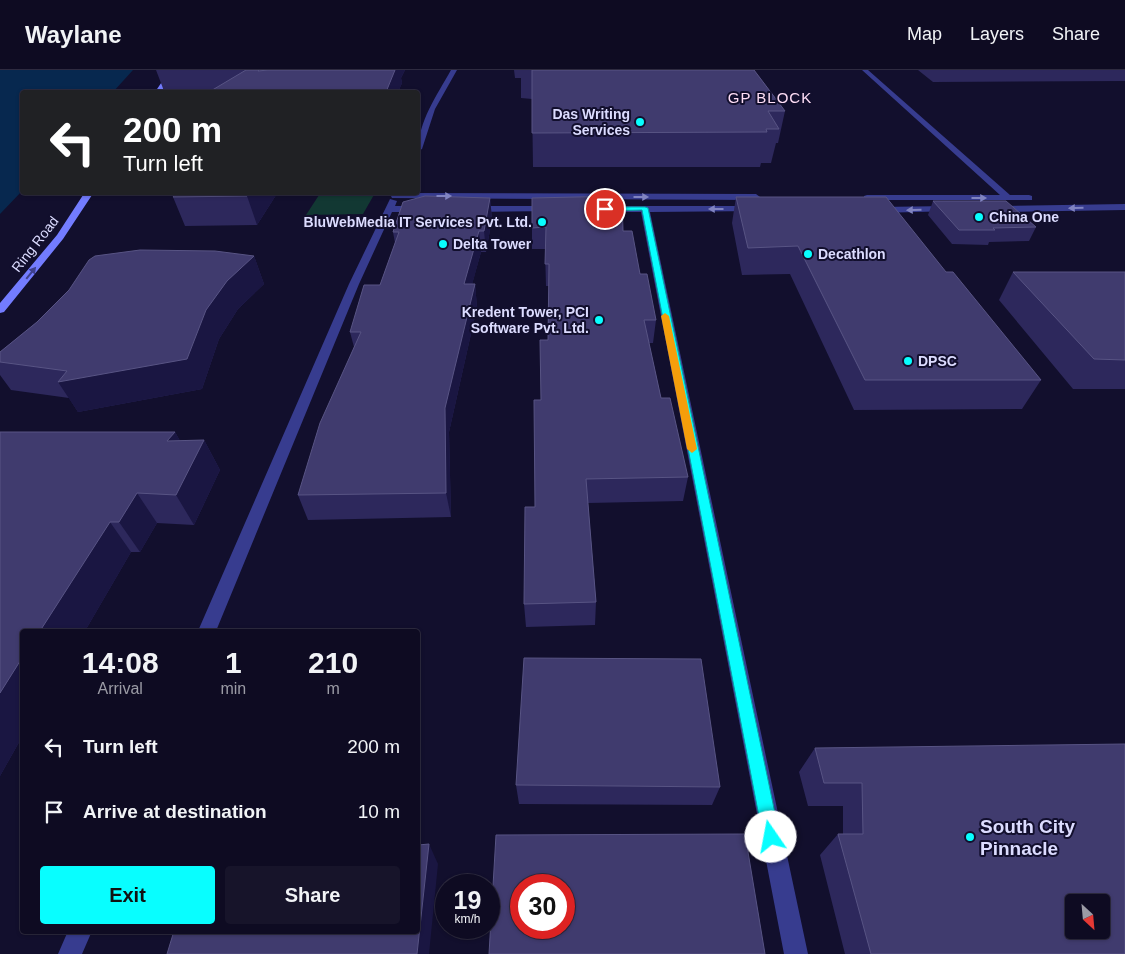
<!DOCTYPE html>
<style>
:root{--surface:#0e0b22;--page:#17142a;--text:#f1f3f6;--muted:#9b9ba5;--line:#2e2b40;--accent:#08feff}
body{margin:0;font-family:Helvetica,sans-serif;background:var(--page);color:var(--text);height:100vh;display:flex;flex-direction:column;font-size:19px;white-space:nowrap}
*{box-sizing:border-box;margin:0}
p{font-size:16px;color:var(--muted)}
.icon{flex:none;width:28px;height:28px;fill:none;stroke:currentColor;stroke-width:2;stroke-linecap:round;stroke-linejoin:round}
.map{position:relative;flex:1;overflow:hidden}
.side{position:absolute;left:20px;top:559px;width:400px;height:305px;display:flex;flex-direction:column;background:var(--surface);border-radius:5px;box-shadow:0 1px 4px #0004,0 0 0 1px var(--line)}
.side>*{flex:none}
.top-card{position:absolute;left:20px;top:20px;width:400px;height:105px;border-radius:5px;box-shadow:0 1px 4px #0004,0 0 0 1px var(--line);background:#202124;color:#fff;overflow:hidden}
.needle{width:32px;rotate:154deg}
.buttons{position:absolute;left:1065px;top:824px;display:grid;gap:10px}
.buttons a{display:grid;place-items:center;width:45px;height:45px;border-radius:5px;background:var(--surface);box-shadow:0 1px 4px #0004,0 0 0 1px var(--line);font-size:25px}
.speed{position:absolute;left:435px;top:804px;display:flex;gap:10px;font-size:25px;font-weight:700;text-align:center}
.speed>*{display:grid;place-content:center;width:65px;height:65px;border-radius:50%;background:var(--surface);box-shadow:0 1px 4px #0004,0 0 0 1px var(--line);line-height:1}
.speed small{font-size:12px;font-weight:400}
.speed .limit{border:8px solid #d22;background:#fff;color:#111}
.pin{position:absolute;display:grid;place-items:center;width:42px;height:42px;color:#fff;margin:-21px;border:2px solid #fff;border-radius:50%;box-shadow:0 1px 5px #0007}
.me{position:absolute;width:55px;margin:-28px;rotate:348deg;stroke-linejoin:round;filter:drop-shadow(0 0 4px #0008)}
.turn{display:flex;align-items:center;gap:18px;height:105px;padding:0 20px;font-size:22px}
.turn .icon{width:65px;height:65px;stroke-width:2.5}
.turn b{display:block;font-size:35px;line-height:42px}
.eta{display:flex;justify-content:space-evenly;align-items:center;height:85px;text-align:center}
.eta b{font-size:30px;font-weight:800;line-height:35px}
.cta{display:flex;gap:10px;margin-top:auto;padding:10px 20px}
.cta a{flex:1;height:58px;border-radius:5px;background:var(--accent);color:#111;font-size:20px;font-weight:800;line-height:58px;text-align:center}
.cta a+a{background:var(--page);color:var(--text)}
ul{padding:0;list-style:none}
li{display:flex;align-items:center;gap:15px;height:65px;padding:0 20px}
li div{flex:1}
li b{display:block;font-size:19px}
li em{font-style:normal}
header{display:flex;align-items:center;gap:30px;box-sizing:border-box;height:70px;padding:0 25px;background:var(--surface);border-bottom:1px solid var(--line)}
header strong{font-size:24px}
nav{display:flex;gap:28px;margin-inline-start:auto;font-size:18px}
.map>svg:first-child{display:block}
.green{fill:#123833}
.water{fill:#07284f}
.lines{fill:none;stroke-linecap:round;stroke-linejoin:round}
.street{fill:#373c8f;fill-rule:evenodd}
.secondary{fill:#737cff;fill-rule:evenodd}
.wall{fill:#2d285c}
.shaded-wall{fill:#1a1642}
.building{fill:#403b6e;stroke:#585484;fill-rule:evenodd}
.oneway{fill:#8184c1}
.oneway2{fill:#3e408c}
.route{fill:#08feff;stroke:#05a5a6}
.slow{fill:#f59e0b}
.poi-dot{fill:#08feff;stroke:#120f2d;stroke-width:2}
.labels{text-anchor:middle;stroke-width:4;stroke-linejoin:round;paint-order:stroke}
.far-poi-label{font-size:14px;font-weight:bold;fill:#dcdcff;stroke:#120f2d;text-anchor:start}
.far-street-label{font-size:14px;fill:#dcdcff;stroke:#120f2d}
.far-neighbourhood-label{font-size:15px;letter-spacing:1px;fill:#ffdef6;stroke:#120f2d}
.near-poi-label{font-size:19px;font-weight:bold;fill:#dcdcff;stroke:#120f2d;text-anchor:start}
</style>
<header>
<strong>Waylane</strong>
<nav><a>Map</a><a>Layers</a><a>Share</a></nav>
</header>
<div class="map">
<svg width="1125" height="884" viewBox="0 0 1125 884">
<rect width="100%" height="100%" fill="#120f2d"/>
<path class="green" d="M321 122H375V123L363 144 306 145Z"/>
<path class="water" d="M0 0H133L113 22H22V121L0 144Z"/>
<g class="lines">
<path class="street" d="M451 0H457L435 39 422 79 418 81C418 52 437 25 451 0Z
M862 0H868L1010 125H1029L1032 126V130H864V126L867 125H1000Z
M395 123 756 124 760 127 756 130 392 128 391 126Z
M390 129 397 131 395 136H420L424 139 420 142H392L359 214 216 561H198L349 214Z
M1125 134V140L995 142 991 139 995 136Z
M552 136 555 137V141L470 142 466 139 470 136Z
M755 136 759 139 758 141 650 142 808 884H784L641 142H603L599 139 603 136Z
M950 136 954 139 953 141 878 143 874 140 878 137Z
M68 861H92L82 884H58Z"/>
<path class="secondary" d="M170 0H176L161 22H155Z
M85 122H94L63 169 4 242 0 243V233L57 165Z"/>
</g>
<path class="wall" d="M156 0H405L401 8 402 13 398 22H209L212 21H164Z
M514 0H754L785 41 778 73H776L771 93H761L760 97H533L532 29 521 28V8H515Z
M918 0H1125V11L933 12Z
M278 122 257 155 185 156 173 127Z
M736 127 946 202 1041 310 1022 339 854 340 790 204 742 205 732 153Z
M490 128 492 149 486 182H481L472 214H475L477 237 449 362 451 447 308 450 298 425 354 277 350 262 380 215 395 173 393 162Z
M532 128 623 161 640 204 656 250 653 273H649L661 328 688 407 683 431 588 433 596 532 595 555 526 557 524 534 535 437 541 330 548 270 549 216H546L545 179H532Z
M933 131 1036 157 1029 171 989 172 988 175 952 174 928 145Z
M254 186 264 214 238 239 219 269 202 319 78 342 69 328 11 320 0 305V282L37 252Z
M1013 202H1125V319H1073L999 230Z
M0 362H175L180 371 204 370 220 400 194 455 157 453 140 482H131L85 561H22V667L0 706Z
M815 678 1125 884H845L820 785 838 764H843V736H808L799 702Z
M516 715 720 717 712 735 519 734Z"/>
<path class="shaded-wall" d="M395 0H405L401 8 402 13 398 22H386Z
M250 122H278L257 155 247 126Z
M490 128 492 149 486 182 484 161Z
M479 161 481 182 466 237 464 214Z
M254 186 264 214 238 239 219 269 202 319 78 342 58 312 206 240 227 211Z
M475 214 477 237 449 362 451 447 446 423 445 338Z
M175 362 192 392 167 371Z
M204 370 220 400 194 455 176 425Z
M137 423 157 453 140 482 119 452Z
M110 452 131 482 85 561H40Z
M22 588V667L0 706V623Z
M429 774 438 794 429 884H417Z"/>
<path class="building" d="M246 0H259L258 1 268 0H395L386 22H209Z
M532 0H754L785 41H768L779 59H766L767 62 532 63Z
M177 122H250L247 126 173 127Z
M425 126 490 128 484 161H479L464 214H475L445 338 446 423 298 425 320 353 361 262H350L364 215H380L399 162H393L403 132Z
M622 126 623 161H632L640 204H647L656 250H644L661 328H670L688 407 586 409 596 532 524 534 525 437H535L534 330H541L540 270H548L549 194H545L546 157 532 158V128Z
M736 127H886L946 202H953L1041 310H865L798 176 748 178Z
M933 131H1006L1036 157 993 158 995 160H959Z
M140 180 215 181 254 186 227 211 206 240 187 289 58 312 67 301 0 292V282L37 252 69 220 89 190 95 186Z
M1013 202H1125V290L1094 289Z
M0 362H175L167 371 204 370 176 425 137 423 119 452H110L40 561H22V588L0 623Z
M524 588 701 589 720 717 516 715Z
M1125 674V884H871L838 764H863L862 713H824L815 678ZM1074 832H1101V860H1074Z
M745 764 765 884H489L496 765ZM521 815H564V858H521Z
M429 774 417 884H167L174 861H418V775Z"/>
<defs><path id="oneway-solid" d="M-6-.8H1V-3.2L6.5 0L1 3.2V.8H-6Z" transform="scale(1.25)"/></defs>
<g class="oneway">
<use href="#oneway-solid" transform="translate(444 126)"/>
<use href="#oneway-solid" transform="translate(641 127)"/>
<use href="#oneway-solid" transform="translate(979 128)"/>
<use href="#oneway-solid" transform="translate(1076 138) rotate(179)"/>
<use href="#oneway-solid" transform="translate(716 139) rotate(-180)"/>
<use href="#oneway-solid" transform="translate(914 140) rotate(179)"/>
</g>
<use class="oneway2" href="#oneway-solid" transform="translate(31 203) rotate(-51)"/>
<path class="route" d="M603 137H645L648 138 780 767 777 773 771 775 766 773 763 767 642 140 605 141Z"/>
<path class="slow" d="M665 243 669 246 697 379 692 383 687 379 661 246Z"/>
<g class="poi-dot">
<circle cx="640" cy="52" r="5"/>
<circle cx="979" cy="147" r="5"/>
<circle cx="542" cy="152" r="5"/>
<circle cx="443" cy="174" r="5"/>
<circle cx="808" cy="184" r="5"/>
<circle cx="599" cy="250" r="5"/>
<circle cx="908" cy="291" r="5"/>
<circle cx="970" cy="767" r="5"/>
</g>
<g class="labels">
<g class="far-poi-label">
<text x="630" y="49" text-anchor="end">Das Writing<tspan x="630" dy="16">Services</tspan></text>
<text x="989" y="152">China One</text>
<text x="532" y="157" text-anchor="end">BluWebMedia IT Services Pvt. Ltd.</text>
<text x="453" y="179">Delta Tower</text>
<text x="818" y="189">Decathlon</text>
<text x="589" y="247" text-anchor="end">Kredent Tower, PCI<tspan x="589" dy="16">Software Pvt. Ltd.</tspan></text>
<text x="918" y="296">DPSC</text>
</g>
<g class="far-street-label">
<text transform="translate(35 174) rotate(-52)" y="5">Ring Road</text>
</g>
<g class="far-neighbourhood-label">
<text x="770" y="33">GP BLOCK</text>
</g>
<g class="near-poi-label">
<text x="980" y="763">South City<tspan x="980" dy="22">Pinnacle</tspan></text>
</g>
</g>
</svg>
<div class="buttons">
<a><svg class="needle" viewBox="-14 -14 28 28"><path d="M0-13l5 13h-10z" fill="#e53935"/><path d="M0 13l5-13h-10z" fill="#9b9ba5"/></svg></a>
</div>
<div class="speed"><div>19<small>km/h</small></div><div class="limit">30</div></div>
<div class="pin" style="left:605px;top:139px;background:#d93025"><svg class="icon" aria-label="arrive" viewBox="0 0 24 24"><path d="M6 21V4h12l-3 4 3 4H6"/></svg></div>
<svg class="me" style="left:771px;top:767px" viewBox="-20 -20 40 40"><circle r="19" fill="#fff"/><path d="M0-13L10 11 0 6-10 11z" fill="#08feff"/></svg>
<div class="top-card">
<div class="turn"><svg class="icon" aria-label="left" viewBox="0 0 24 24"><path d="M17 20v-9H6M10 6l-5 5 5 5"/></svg><div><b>200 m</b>Turn left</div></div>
</div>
<section class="side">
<div class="eta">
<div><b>14:08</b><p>Arrival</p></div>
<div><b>1</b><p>min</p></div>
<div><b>210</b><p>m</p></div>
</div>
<ul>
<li><svg class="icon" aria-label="left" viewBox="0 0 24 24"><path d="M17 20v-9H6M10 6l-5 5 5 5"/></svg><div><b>Turn left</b></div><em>200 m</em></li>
<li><svg class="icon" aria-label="arrive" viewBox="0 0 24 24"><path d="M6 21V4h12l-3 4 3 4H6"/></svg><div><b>Arrive at destination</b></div><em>10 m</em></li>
</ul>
<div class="cta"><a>Exit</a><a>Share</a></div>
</section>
</div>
